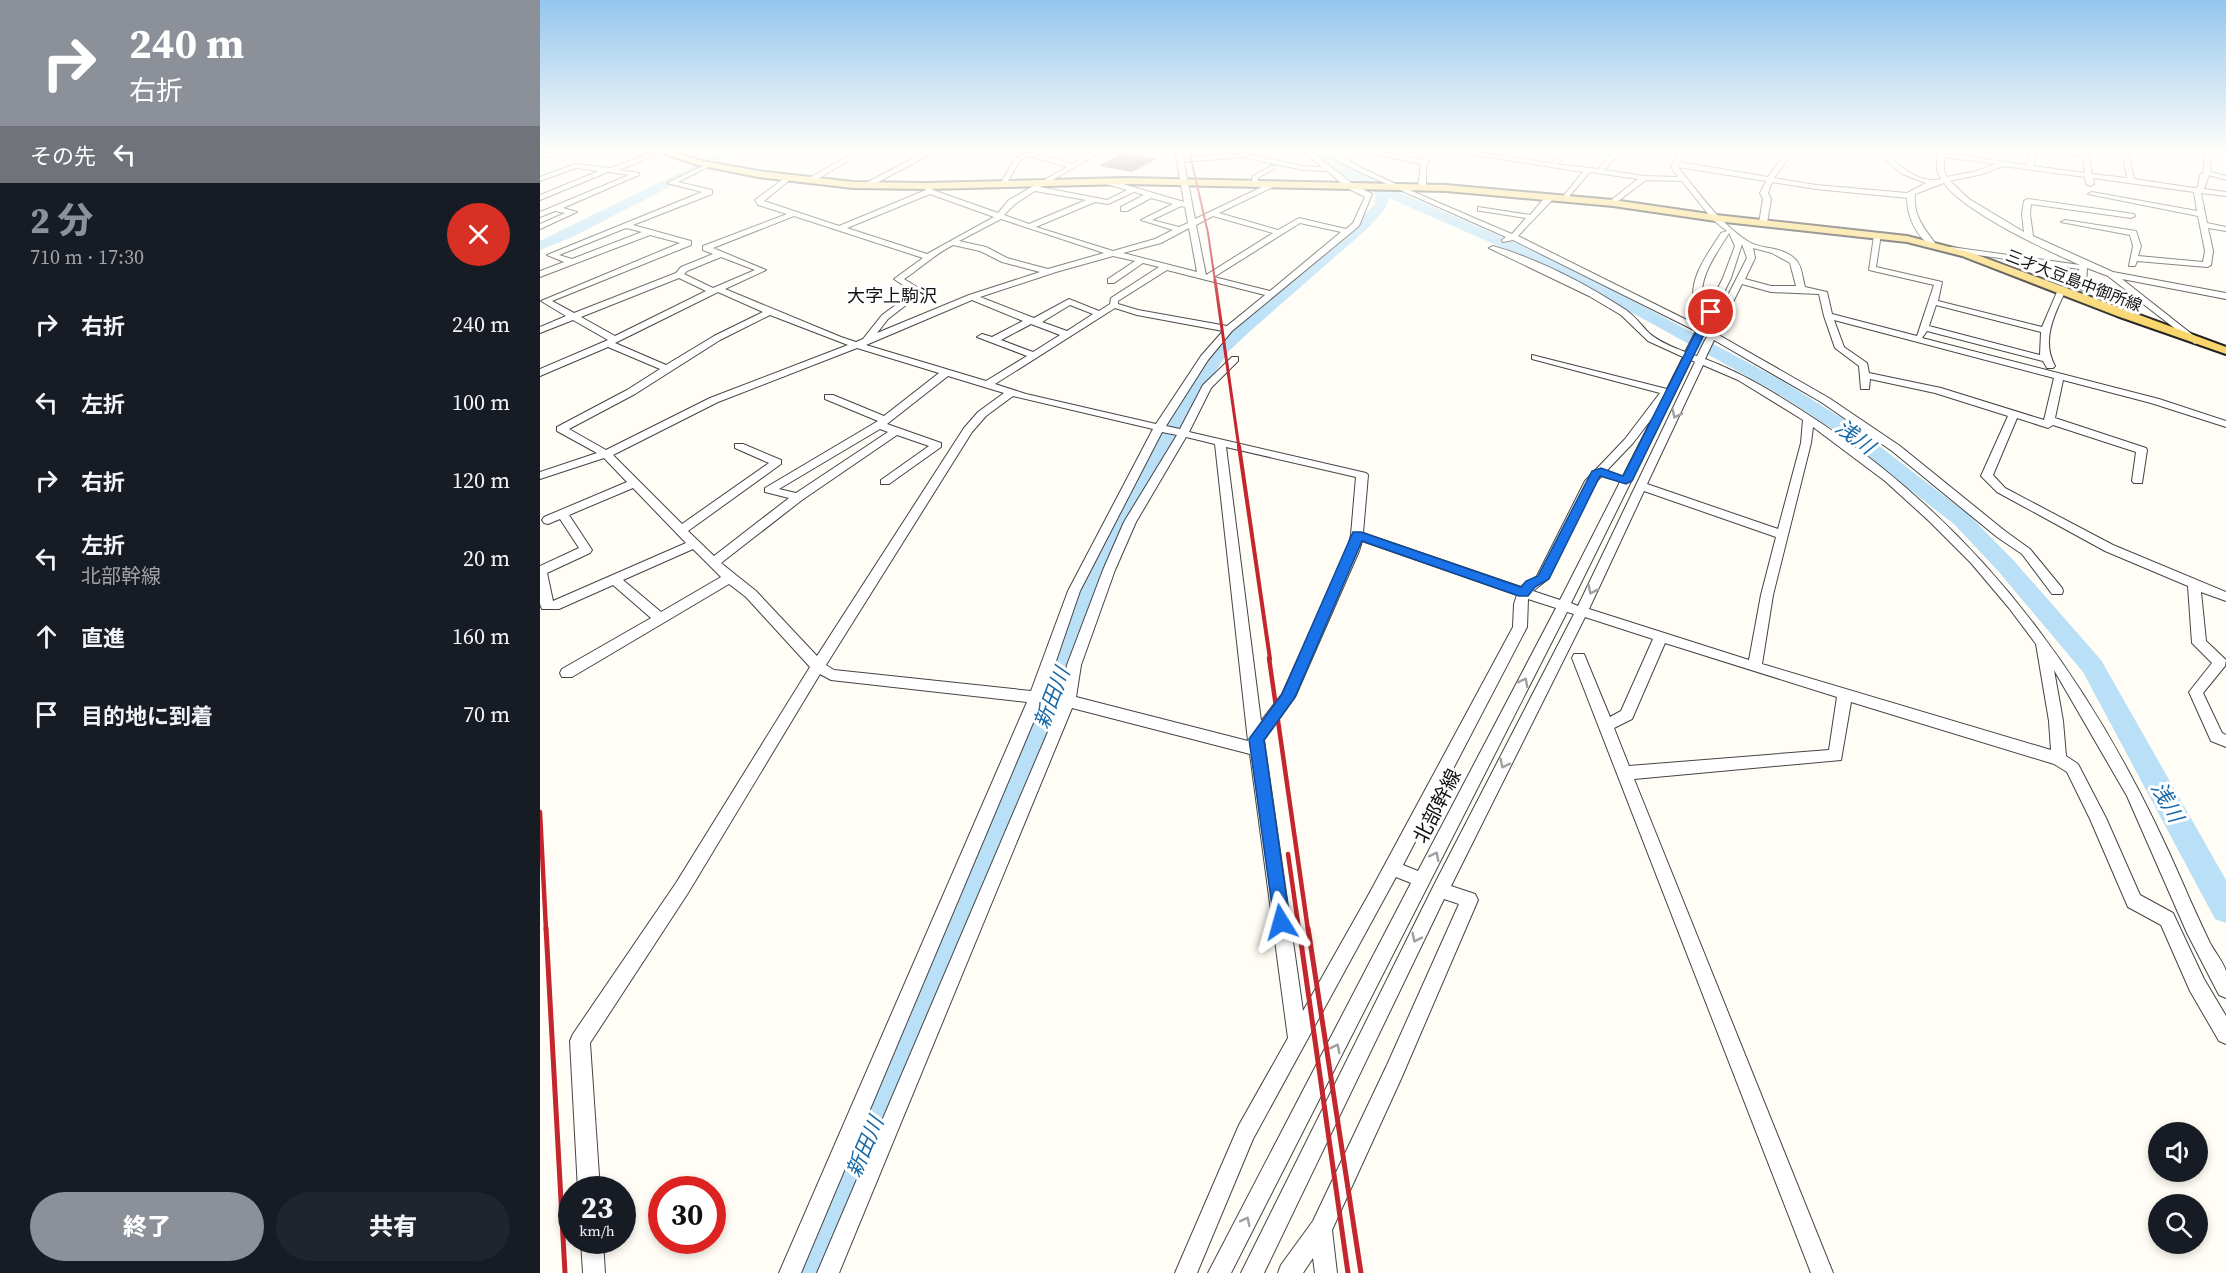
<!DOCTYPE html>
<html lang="ja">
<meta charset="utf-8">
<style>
:root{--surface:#171b24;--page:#20242c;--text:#f1f3f6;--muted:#9ea1a6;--accent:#8c9099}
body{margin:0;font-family:"Source Serif 4","Noto Sans JP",serif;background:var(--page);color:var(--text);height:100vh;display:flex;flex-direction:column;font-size:22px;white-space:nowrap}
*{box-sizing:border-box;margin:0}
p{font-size:20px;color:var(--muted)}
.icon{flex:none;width:33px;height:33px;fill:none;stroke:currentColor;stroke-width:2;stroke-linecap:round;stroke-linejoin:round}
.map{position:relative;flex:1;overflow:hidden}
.drawer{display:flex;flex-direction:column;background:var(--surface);width:540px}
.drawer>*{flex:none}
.hud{background:#8c9099;color:#fff;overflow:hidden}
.fabs{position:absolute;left:1608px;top:1122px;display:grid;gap:12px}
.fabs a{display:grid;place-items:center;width:60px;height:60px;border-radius:50%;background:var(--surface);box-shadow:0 3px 9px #0003;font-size:30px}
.speed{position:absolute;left:18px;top:1176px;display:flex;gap:12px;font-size:30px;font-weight:700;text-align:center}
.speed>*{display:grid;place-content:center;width:78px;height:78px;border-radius:50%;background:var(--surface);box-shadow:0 3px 9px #0003;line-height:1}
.speed small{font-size:15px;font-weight:400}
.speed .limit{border:9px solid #d22;background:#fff;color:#111}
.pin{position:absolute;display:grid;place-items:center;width:51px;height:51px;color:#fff;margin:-26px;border:3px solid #fff;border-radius:50%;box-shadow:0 2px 6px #0007}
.me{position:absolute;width:66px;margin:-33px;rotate:352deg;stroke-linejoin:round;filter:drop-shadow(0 0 4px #0008)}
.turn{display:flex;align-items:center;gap:21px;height:126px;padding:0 30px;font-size:27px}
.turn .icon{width:78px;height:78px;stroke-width:2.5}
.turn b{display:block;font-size:42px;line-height:51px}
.then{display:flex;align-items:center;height:57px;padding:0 30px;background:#0003;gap:12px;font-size:22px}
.round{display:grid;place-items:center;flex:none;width:63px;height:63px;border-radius:32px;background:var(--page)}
.headline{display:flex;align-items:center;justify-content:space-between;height:102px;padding:0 30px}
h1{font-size:36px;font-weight:800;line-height:45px;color:var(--accent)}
.primary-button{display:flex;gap:12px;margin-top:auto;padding:12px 30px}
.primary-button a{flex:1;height:69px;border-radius:36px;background:var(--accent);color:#fff;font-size:24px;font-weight:800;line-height:69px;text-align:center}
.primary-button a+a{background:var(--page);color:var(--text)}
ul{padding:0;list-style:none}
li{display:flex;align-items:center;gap:18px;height:78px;padding:0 30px}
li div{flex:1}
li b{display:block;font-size:22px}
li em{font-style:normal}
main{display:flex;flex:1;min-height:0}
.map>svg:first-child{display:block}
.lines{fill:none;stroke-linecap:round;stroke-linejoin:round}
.river{fill:#b9e0f7;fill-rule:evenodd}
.building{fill:#5a524d}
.minor-casing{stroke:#444;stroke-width:2}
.major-casing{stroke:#222;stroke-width:4}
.minor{fill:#fff;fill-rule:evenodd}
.major{fill:#f9d66b;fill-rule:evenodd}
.rail-far4{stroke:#c4262e;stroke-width:2}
.rail-far3{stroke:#c4262e;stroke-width:3}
.rail-far2{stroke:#c4262e;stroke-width:4}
.rail-far1{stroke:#c4262e;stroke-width:4.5}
.rail{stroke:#c4262e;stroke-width:5}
.oneway{stroke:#a0a0a0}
.route{fill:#1a73e8;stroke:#114b97;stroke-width:1.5}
.labels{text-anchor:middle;stroke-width:6;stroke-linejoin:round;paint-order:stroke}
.far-street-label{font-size:16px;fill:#111;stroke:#fff}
.far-quarter-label{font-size:18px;fill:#111;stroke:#fff}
.street-label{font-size:20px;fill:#111;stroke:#fff}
.water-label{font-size:21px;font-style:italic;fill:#1768a6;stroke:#fff}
</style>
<main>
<section class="drawer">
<div class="hud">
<div class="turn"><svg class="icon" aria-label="right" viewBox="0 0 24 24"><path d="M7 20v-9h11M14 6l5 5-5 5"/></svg><div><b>240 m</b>右折</div></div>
<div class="then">その先<svg class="icon" aria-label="left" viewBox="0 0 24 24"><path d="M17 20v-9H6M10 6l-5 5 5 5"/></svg></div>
</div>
<div class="headline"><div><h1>2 分</h1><p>710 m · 17:30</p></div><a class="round" style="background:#d93025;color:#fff"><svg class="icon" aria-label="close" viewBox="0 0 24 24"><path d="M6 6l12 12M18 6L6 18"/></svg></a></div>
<ul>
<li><svg class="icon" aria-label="right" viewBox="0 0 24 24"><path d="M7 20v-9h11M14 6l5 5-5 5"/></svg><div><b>右折</b></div><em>240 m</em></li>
<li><svg class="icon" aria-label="left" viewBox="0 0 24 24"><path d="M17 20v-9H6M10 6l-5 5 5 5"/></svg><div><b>左折</b></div><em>100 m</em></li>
<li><svg class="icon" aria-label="right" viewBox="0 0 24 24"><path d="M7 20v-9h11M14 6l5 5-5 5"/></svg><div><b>右折</b></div><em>120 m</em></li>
<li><svg class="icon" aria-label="left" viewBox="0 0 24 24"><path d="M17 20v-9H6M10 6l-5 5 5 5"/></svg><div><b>左折</b><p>北部幹線</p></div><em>20 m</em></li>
<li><svg class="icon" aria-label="ahead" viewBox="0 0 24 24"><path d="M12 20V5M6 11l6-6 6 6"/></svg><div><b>直進</b></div><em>160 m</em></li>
<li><svg class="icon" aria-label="arrive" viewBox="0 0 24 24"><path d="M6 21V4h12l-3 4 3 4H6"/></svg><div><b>目的地に到着</b></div><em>70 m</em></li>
</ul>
<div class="primary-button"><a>終了</a><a>共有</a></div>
</section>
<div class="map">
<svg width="1686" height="1273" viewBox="0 0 1686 1273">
<rect width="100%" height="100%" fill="#fffdf5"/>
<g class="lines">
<path class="river" d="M185 150H202L30 238 0 250V241Z
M775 150H788L807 167 843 185 1032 268 1244 382 1308 422 1429 515 1475 562 1561 660 1686 880V923L1675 919 1543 672 1459 572 1415 525 1294 430 1232 390 1022 274 849 198 845 209 828 228 707 334 688 352 675 372 637 435 577 554 556 605 531 688 291 1273H251L505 688 532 605 555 554 619 435 657 372 676 345 695 328 818 222 834 205 836 197 833 190 799 173Z"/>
</g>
<path class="building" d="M584 152 617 159 592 172 559 166Z"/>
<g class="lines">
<g class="minor-casing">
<path id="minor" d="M25 150 29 152 0 158V154Z
M319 150H327L274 181 267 179Z
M389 150H398L329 187 322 185Z
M557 150H565L500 187 567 200 587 190 563 183V179H566L644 202 635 150H641L643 158 702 153 763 166 782 167 762 150H769L813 184 832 194 819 226 692 331 668 360 626 426 640 429 663 385 692 357H698V361L671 388 649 432 826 473 828 475 823 533 981 587 997 576 1045 481 1085 439 1120 393 992 359V355L1127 389 1143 357 1108 341 1081 315 1049 296 949 248 953 246C998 259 1046 284 1086 310 1095 316 1101 325 1109 333 1119 342 1133 347 1145 352L1156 331 973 240 963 242 962 240 966 237 822 173 798 161 785 150C796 150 814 165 826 170 874 193 923 213 972 234L986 218 941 211H938V207L990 215 1007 195H1013V199L978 236 1159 326 1183 278 1195 246 1189 233C1175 256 1157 278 1163 306L1156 308C1145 282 1168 254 1181 233L1187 231 1173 220 1142 181 1106 180 1073 205H1070V201L1098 179 1050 172 1025 201 1021 199 1043 172 902 150H921L1010 163 1030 150H1038L1017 164 1058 169 1075 150H1082L1064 170 1104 176 1138 177 1131 167 1139 150H1145L1140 162 1228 177 1247 150H1254L1234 178 1276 185 1367 193 1386 183 1362 174 1335 150H1342C1358 164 1378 185 1401 179L1397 170V150H1403L1404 153 1486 165 1492 150H1498L1493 166 1545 173 1543 157 1510 150 1542 152V150H1548L1552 174 1587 178 1582 150H1588L1594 179 1654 188 1658 187 1660 175 1664 172V155L1638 150H1675L1670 154 1671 172 1686 176V180L1669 175 1664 189 1686 192V196L1661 193 1667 223 1686 227V231L1668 228 1673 251 1671 265 1667 267 1597 261 1595 266H1589L1593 246 1590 235 1521 222 1525 220 1596 231 1601 246 1598 256 1663 262 1665 251 1658 216 1548 194 1552 192 1657 211 1654 192 1553 178 1554 184 1550 186 1546 184 1545 177 1463 166 1442 174 1410 181 1429 199 1484 232 1482 214 1484 201 1488 199 1594 214 1595 216 1591 218 1491 204 1490 214 1493 236 1573 272 1686 293V299L1582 279 1658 339 1660 341 1655 344 1598 300 1539 289V269L1408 251 1407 249 1411 247 1540 265C1506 250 1424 212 1404 183L1375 194C1373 215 1383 227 1395 243L1391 245C1376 237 1367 215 1367 198L1276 189 1232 182 1228 193 1231 199 1227 223 1223 225 1219 223 1223 199 1220 193 1226 181 1138 167C1159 193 1180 224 1209 242 1223 250 1243 246 1256 260 1263 268 1262 278 1265 287L1287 292 1292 314 1377 336 1394 285 1329 270 1334 236 1341 234 1336 267 1402 282 1398 301 1502 327 1517 292 1521 289 1525 292C1514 315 1501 341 1515 366L1513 368H1507L1503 361 1387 331 1382 338 1619 399 1686 421V427L1611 403 1523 380 1515 418 1606 448 1607 450 1602 483H1594L1592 481 1596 452 1513 425 1508 428 1477 418 1453 475 1465 488 1573 545 1686 592V601L1661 592 1666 641 1686 660 1685 666 1663 693 1682 733 1686 735V747L1671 741 1649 692 1672 663 1652 643 1648 586 1565 551 1457 492 1441 476 1468 416 1395 393 1330 379 1329 389H1321L1319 366 1295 348 1284 316 1279 294 1231 292 1202 284 1177 334 1289 398 1360 446 1465 531 1490 549 1522 588 1523 591 1522 594H1512L1482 554 1457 537 1352 451 1281 402 1174 340 1165 359C1208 375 1246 400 1284 425 1453 539 1564 700 1644 886 1652 905 1661 924 1670 943 1675 952 1683 962 1686 971 1686 978 1686 990 1686 998L1679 995 1647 933 1587 796 1514 670 1523 721 1526 756 1538 764 1566 818 1600 895 1633 913 1664 979 1686 1016V1044L1679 1041 1650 991 1621 925 1588 907 1550 819 1527 772 1514 764 1311 702 1301 760 1094 779 1293 1273H1271L1032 658 1034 654H1044L1070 717 1081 711 1113 639 1045 617 911 886 935 894 938 900 861 1079 792 1230 797 1273H775L773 1258 763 1273H738L741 1265 773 1221 847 1065 919 904 904 899 724 1273H701L894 885 1034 614 1027 612 691 1273H668L871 883 856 877 713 1139 657 1273H635L699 1125 748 1038 710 754 532 708 299 1273H277L519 706 501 704 261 1273H239L487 702 291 680 280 674 148 893 50 1043 60 1190H38L30 1041 33 1034 136 883 270 667 206 597 189 584 32 677H22L20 673 22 669 111 618 73 585 19 609H2L0 604V566L39 548 20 519 8 524 4 523 2 520 4 517 87 482 64 458 0 479V472L57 453 17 431V427L87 390 120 369 68 347 0 376V369L68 340 33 320 0 333V327L26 316 1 301 140 243 110 235 0 277V271L24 262 7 255 162 192 127 183 167 164 172 165 138 182 172 190V194L93 225 151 241V245L12 301 34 313 136 273 141 267 173 254 163 250V246L247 214 218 205 215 200 246 177 252 178 224 201 299 226 386 190 383 186 387 184 393 190 458 213 469 200 527 167 489 156 480 160 465 186H459L475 158 491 152 532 164ZM702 157 763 170 787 171 807 188 825 197 813 223 806 229 759 218 738 230 679 213 735 186V182H732L655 219 644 162ZM1404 157 1455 164 1437 171 1407 177 1404 170ZM495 191 546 200 489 224 464 215 475 204ZM594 192 604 195 581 207V211H587L611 198 633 204 601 220 633 230 615 239 573 251 496 227 555 202 568 204ZM390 194 454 217 387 254 307 228ZM641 206 645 207 648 223 639 227 612 220ZM254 216 383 258 354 279 370 290 371 294 342 315 323 339 316 342 301 337 185 289 226 270 173 248ZM673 216 733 233 666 275 656 225ZM461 219 564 253 508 269 467 258 446 247 419 241ZM760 223 801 232 730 291 674 277ZM86 228 102 232 32 259 19 255ZM649 228 657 272 583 253 621 243ZM1202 244 1207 258 1157 356 1153 355 1191 278ZM413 245 440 251 462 262 500 272 429 295 337 333 348 319 379 295 377 287 364 279C381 268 395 254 413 245ZM1213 248 1232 253 1250 263 1256 286H1231L1205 279 1215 258ZM573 256 595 261 568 279V283H574L603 263 619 267 571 298 570 304 559 311 529 299 494 318 440 297 516 272ZM181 257 215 270 173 288 144 274 147 271ZM1547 268 1568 276 1591 294 1546 285ZM627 270 725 295 687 326 598 310 578 304V301ZM139 278 166 291 75 336 41 317ZM178 292 223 312 174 336 126 365 75 343ZM432 300 483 321 452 337 442 334 437 337 487 356 446 381 326 345ZM530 305 553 314 527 331 502 322ZM1396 305 1501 332 1500 355 1389 326ZM575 308 597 315 683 331 661 356 616 424 486 394 455 384ZM230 315 308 345 170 398 66 450 29 429 95 394 180 340ZM1294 320 1514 378 1504 420 1401 388 1329 373 1327 363 1304 347ZM491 324 520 335 493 352 461 340ZM317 348 399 373 344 416 293 395H285V399L338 421 225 488V492L249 498 174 556 148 531 241 464V460L203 444H195V448L229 463 142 524 73 455 178 402ZM1151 360 1155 362 1038 606 1031 603ZM1163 365 1198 380 1263 420 1261 443 1238 529 1107 484ZM408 376 464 393 438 412 424 428 277 656 216 591 181 563 262 500 357 435 389 446 341 480V484H349L401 447V443L347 424ZM473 396 613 429 528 591 491 691 294 670 286 665 432 432 446 416ZM1113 417 1020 600 993 591 1008 579 1054 484 1093 443ZM1273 427 1345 481 1389 521 1431 563 1469 608 1496 644 1509 721 1511 750 1222 664 1233 595 1271 443ZM340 429 348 432 256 493 239 489ZM622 432 637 435 584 522 563 570 527 665 522 695 505 693 540 591ZM646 437 675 444 708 741 536 697 541 665 575 570 596 522ZM686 447 816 477 811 535 807 551 742 694 721 721ZM93 488 146 543 13 601 7 573 50 553 52 550 29 515ZM1104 491 1236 537 1221 595 1209 660 1049 609ZM822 541 977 595 974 604 973 627 829 894 763 1011 724 740 755 697 819 551ZM153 549 181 577 121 612 83 580ZM988 599 1016 608 878 871 863 865 987 627ZM1125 643 1297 697 1289 750 1089 766 1074 728 1092 719Z
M814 150H829L883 160 886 150H892L886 169V187L882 189 878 187 881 164Z
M1299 150H1305L1303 155H1299Z
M118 151 123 152 79 170 99 173V175L23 208 37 212 0 229V224L25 213 15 211 0 217V212L89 175 68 172 0 200V195L59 171 36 168 0 181V177L35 164 70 168Z
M733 165 735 168 718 178 717 185H711L713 176Z
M41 1240H63L65 1273H43Z"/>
</g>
<g class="major-casing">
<path id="major" d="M113 150H126L162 161 218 171 313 182 387 183 587 178 906 185 1073 200 1176 215 1367 236 1429 252 1686 347V354L1577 316 1422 256 1367 242 1176 221 1073 206 906 191 587 184 387 189 313 188 218 177 158 165Z"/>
</g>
<use href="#minor" class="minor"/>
<use href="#major" class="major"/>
<path class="rail-far4" d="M649 150 668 233 675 281"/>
<path class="rail-far3" d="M675 280 699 448"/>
<path class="rail-far2" d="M699 446 730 659"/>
<path class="rail-far1" d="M729 658 768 930
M0 812 6 930
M748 854 759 930"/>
<path class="rail" d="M6 928 25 1273
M759 928 808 1273
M768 928 821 1273"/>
</g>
<defs><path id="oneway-chevron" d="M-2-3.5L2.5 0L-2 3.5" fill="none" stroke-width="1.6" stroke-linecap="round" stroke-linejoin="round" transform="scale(1.5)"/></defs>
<g class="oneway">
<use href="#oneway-chevron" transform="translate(1136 414) rotate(116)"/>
<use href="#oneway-chevron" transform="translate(1052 590) rotate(116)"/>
<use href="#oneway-chevron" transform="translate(984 682) rotate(-63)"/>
<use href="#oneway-chevron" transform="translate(964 764) rotate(117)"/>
<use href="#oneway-chevron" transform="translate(895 856) rotate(-63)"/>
<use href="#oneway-chevron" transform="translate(876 938) rotate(116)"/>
<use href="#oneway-chevron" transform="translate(796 1048) rotate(-63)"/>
<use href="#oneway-chevron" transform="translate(706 1221) rotate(-63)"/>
</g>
<linearGradient id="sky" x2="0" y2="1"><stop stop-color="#95c6ee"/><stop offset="0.46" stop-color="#fffefa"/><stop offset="1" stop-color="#fffefa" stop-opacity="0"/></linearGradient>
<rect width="1686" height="328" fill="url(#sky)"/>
<path class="route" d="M1171 309 1175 312 1092 481 1086 484 1060 476 1009 579 995 587 988 596H979L822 541 755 697 724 740 750 922 748 928 741 930 735 928 709 739 742 694 813 532H821L981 587 986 581 998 576 1052 471 1061 468 1083 476 1166 312Z"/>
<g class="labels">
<g class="far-street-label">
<text transform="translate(1534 280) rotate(21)" y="6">三才大豆島中御所線</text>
</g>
<g class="far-quarter-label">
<text x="352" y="302">大字上駒沢</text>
</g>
<g class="street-label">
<text transform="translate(897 806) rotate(-63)" y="7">北部幹線</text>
</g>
<g class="water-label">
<text transform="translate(1315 437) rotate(37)" y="7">浅川</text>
<text transform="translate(512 698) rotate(-69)" y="7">新田川</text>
<text transform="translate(1627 802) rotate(61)" y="7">浅川</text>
<text transform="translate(325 1147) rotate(-67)" y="7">新田川</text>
</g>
</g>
</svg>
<div class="fabs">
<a><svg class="icon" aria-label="sound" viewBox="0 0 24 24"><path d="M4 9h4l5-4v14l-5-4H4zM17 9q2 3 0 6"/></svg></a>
<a><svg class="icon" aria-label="search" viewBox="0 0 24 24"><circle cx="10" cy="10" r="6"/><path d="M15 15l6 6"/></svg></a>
</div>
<div class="speed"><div>23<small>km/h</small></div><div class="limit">30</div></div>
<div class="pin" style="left:1171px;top:312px;background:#d93025"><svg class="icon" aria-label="arrive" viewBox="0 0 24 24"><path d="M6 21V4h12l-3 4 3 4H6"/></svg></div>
<svg class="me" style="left:741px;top:922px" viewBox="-20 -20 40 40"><path d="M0-17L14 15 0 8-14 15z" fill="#1a73e8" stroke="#fff" stroke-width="4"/></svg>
</div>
</main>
